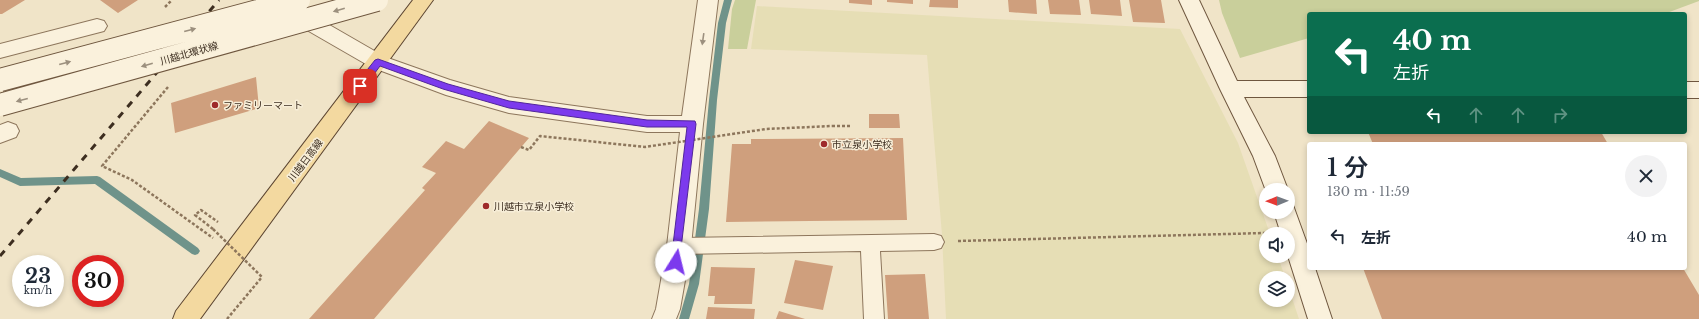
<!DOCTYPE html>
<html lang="ja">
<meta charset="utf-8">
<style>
:root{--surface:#fff;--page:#f2f2f3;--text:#1f2937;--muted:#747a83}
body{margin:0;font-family:"Libre Baskerville","Noto Sans JP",serif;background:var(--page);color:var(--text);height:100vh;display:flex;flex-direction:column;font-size:15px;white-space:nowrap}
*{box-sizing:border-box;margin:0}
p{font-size:13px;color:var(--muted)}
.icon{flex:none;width:22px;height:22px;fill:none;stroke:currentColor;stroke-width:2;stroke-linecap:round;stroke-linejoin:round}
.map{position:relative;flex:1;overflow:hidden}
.drawer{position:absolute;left:1307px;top:142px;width:380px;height:128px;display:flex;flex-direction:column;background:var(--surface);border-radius:4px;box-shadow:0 2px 6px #0003}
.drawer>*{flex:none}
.hud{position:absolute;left:1307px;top:12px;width:380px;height:122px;border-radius:4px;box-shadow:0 2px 6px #0003;background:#0b6e4f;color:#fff;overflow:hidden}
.needle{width:26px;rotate:269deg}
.tools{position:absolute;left:1259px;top:183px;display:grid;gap:8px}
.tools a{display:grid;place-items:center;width:36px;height:36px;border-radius:50%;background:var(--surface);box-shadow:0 2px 6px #0003;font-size:20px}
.speed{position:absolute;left:12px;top:255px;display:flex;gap:8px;font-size:20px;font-weight:700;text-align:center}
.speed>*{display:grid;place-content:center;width:52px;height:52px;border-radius:50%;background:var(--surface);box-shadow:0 2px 6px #0003;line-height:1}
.speed small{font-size:10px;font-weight:400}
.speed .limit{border:6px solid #d22;background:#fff;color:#111}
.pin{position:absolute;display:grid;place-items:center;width:34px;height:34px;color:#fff;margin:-17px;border-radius:8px;box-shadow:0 2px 6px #0006}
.me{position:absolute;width:44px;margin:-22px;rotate:9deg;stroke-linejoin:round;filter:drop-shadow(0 0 3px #0008)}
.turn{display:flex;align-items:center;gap:14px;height:84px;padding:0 20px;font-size:18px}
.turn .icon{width:52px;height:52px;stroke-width:2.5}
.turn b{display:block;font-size:28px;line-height:34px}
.lanes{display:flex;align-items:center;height:38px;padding:0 20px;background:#0003;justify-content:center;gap:20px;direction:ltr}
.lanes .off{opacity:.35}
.round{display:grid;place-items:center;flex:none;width:42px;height:42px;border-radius:21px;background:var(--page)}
.summary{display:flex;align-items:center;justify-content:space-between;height:68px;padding:0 20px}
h1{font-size:24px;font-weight:600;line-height:30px}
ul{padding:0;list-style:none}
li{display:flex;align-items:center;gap:12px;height:52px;padding:0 20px}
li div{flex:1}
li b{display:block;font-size:15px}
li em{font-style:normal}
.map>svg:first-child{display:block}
.farmland{fill:#e6deb5}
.green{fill:#c9cf9b}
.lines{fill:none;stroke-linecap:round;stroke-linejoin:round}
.stream{fill:#6f938a;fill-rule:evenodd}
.building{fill:#cf9f7d}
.lane-casing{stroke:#8d765c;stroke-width:2}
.street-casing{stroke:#8d765c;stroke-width:2}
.secondary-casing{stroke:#6f573f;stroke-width:2}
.primary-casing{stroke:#5b4430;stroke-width:2}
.path{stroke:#8d765c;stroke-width:2.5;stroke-dasharray:3 2;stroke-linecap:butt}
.lane{fill:#faf1dc;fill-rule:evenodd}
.street{fill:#faf1dc;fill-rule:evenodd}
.secondary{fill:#faf1dc;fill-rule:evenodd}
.primary{fill:#f3d9a0;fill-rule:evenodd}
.rail{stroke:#3d2e20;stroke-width:3;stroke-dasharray:7 7;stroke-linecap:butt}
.secondary-bridge-casing{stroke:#6f573f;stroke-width:24;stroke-linecap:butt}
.path-bridge{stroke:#8d765c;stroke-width:2.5;stroke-dasharray:3 2;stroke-linecap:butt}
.secondary-bridge{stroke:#faf1dc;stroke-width:22}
.oneway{fill:#9c907e}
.route{fill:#7c3aed;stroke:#51269a}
.poi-dot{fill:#9e2a2b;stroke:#f7eed8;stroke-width:1.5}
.labels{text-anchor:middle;stroke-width:3;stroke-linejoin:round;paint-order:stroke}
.street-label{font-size:10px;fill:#3d2e20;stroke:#f7eed8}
.poi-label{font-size:10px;fill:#3d2e20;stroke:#f7eed8;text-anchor:start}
</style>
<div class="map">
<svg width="1699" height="319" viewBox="0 0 1699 319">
<rect width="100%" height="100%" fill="#f0e4c8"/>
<path class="farmland" d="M757 6 1180 29 1238 143 1270 234H1266V256H1278L1285 278H1266V300H1288V286L1299 319H946L942 235 927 55 751 49Z"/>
<path class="green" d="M735 0H756L747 49H728L732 9Z
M1219 0H1699V1L1664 14H1309V38L1240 58 1222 13Z"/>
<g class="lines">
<path class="stream" d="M724 0H732L726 23 717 100 709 209 699 284 689 319H679L689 284 699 209 709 100 718 23Z
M0 169 21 178 97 176 100 177 198 248 200 251 198 254 195 255 192 254 95 184 20 186 0 177Z"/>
</g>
<path class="building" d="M0 0H25L2 14H0Z
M100 0H138L118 13Z
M849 0H872V5L849 3Z
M887 0H913V4L887 2Z
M930 0H958V8L929 7Z
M1008 0H1036L1037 14 1009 12Z
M1048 0H1079L1081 15 1050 14Z
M1089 0H1120L1122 16 1091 14Z
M1129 0H1161L1165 23 1133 22Z
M256 77 259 108 175 133 171 103Z
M869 114H899L900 128H869Z
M489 121 529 138 374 319H309L425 190 422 188 436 173 422 167 446 141 464 149Z
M1368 132H1601L1608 144H1373Z
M903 138 907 220 726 222 732 144H751V139Z
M795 260 833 266 823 310 784 303Z
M711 267 755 268 752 304H714L715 296H708Z
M1363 268H1683L1699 295V319H1382Z
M925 274 929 319H888L885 275Z
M708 307 755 309 754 319H706Z
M779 311 805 319H776Z"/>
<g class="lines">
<g class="lane-casing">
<path id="lane" d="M934 234 941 236 944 242 941 248 934 250 880 251 884 319H864L861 251 679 254 672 252 669 246 672 240 679 238Z"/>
</g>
<g class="street-casing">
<path id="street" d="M698 0H718L703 124 691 246 680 309 676 319H652L656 309 667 246 680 132H647L509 113 446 95 371 67 286 18 283 13 286 8 293 6 300 8 385 57 450 80 509 97 647 116H682Z
M97 19 104 21 107 26 104 31 0 58V44Z
M8 122 16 125 19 131 16 137 0 143V125Z"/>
</g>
<g class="secondary-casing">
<path id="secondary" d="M1179 0H1199L1237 81H1309V97H1244L1275 156 1288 190V191H1266L1253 156 1220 89Z
M1685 82H1699V98H1685Z
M1288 203 1293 205 1309 249V268H1315L1332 319H1308L1288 256V234H1281L1274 212H1288Z"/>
</g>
<g class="primary-casing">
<path id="primary" d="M413 0H433L200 319H173L176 311Z"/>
</g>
<path class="path" d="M165 7 172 0
M168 87 102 166 132 180 213 238
M832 126H852
M213 229 195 215 201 210 218 222
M958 241 1265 233
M227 319 262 277"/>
<use href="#lane" class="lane"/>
<use href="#street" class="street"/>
<use href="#secondary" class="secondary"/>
<use href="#primary" class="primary"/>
<path class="rail" d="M0 256 219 0"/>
<g class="secondary-bridge-casing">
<path id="secondary-bridge" d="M0 80 299 0
M0 105 377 0"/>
</g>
<path class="path-bridge" d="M521 147 529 150 540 136 645 147 766 129 832 126
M213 229 262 277"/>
<use href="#secondary-bridge" class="secondary-bridge"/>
</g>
<defs><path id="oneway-solid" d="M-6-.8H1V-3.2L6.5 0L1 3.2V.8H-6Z"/></defs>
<g class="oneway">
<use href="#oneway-solid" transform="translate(339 10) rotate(164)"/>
<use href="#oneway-solid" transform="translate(190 30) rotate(-15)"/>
<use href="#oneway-solid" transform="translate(703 39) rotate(98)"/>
<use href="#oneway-solid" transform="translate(65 63) rotate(-15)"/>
<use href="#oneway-solid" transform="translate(147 65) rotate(164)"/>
<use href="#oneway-solid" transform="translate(22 100) rotate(165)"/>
</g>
<path class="route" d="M378 59 448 84 509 101 647 120 695 121 696 124 679 265 676 266 673 265 671 262 687 127H647L509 108 443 89 380 66 363 89H356L355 86 356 84 375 60Z"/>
<g class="poi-dot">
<circle cx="215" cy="105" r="4"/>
<circle cx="824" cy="144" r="4"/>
<circle cx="486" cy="206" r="4"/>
</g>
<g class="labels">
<g class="street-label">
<text transform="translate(189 53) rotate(-16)" y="4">川越北環状線</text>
<text transform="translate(305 160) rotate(-53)" y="4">川越日高線</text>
</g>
<g class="poi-label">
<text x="223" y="109">ファミリーマート</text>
<text x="832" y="148">市立泉小学校</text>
<text x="494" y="210">川越市立泉小学校</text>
</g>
</g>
</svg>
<div class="tools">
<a><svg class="needle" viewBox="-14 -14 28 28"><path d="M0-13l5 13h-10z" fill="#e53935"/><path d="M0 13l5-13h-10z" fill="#747a83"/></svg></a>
<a><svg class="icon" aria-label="sound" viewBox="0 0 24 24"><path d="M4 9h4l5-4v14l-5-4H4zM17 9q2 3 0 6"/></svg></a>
<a><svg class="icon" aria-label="layers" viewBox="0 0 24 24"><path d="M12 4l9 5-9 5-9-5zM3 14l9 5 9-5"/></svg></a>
</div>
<div class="speed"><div>23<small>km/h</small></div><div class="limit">30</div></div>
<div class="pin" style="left:360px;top:86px;background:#d93025"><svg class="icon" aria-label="arrive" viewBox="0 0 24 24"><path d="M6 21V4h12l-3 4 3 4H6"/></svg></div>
<svg class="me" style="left:676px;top:262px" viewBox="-20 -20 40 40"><circle r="19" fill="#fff"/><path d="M0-13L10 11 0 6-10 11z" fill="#7c3aed"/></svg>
<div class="hud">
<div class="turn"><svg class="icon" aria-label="left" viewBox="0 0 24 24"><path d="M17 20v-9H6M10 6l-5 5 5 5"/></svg><div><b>40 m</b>左折</div></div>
<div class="lanes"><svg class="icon" aria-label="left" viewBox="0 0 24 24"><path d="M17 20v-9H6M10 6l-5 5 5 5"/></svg><svg class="icon off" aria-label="ahead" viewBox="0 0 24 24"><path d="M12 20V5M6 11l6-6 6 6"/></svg><svg class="icon off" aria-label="ahead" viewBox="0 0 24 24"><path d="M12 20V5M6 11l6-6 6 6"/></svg><svg class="icon off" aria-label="right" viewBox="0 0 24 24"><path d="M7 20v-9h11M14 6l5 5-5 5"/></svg></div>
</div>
<section class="drawer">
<div class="summary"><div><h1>1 分</h1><p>130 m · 11:59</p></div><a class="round"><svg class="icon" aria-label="close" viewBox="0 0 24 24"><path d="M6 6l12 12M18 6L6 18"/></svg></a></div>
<ul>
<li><svg class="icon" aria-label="left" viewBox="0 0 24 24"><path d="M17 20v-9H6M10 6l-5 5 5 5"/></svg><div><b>左折</b></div><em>40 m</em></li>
</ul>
</section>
</div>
